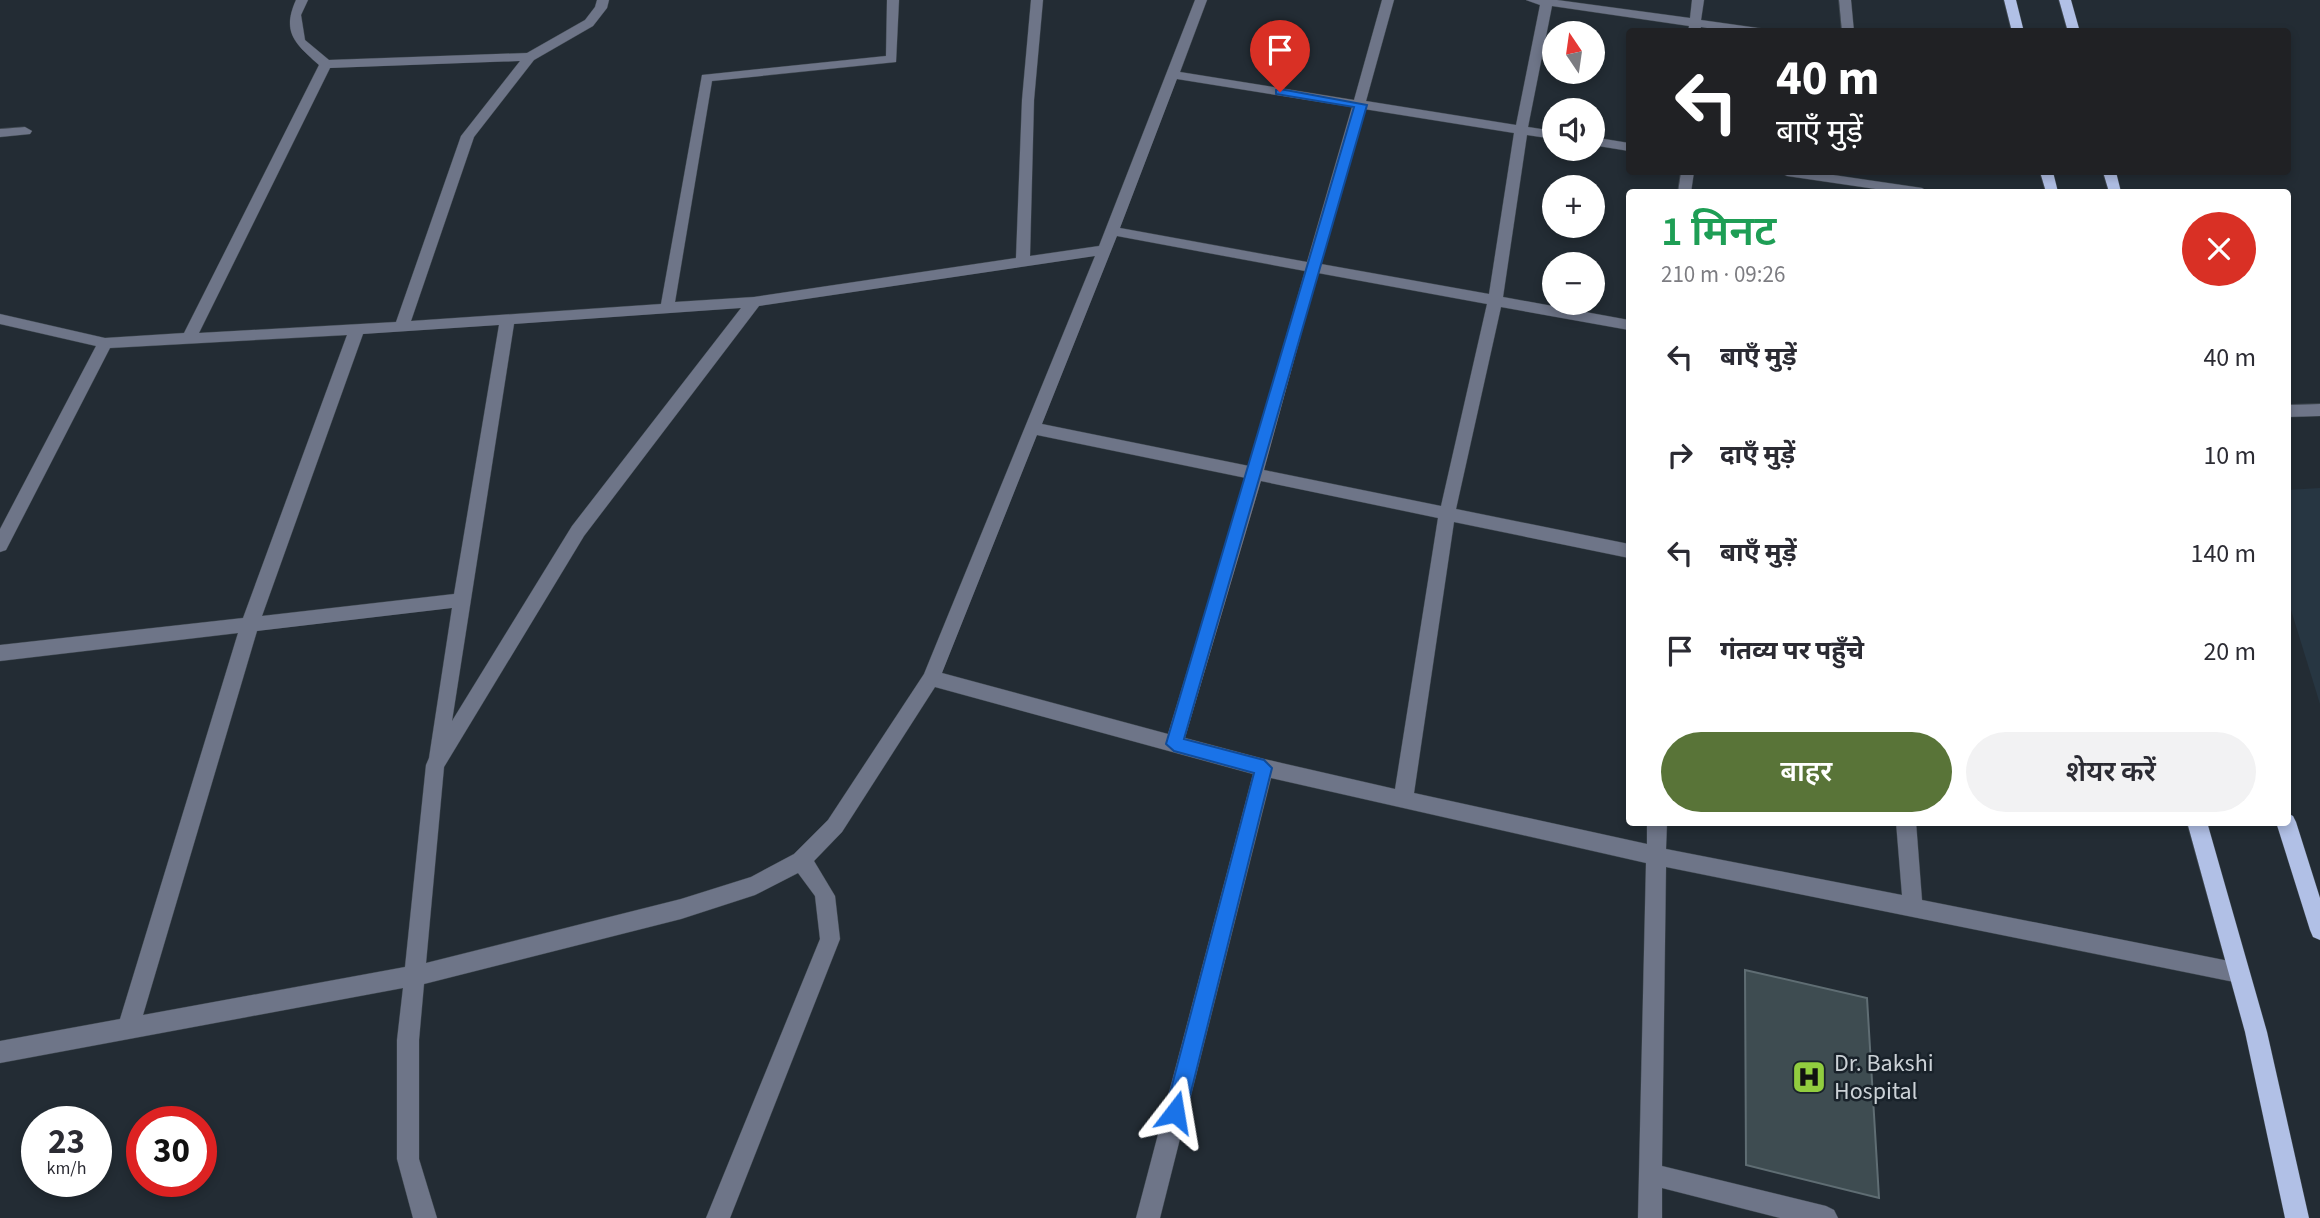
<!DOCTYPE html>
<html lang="hi">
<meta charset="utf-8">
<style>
:root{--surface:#fff;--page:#f2f2f3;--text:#2b2b33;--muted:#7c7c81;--accent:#597438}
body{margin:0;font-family:"Source Sans 3","Noto Sans Devanagari",sans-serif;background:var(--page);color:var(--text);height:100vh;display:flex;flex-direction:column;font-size:26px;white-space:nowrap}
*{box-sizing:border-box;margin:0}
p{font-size:23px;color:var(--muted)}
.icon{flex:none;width:38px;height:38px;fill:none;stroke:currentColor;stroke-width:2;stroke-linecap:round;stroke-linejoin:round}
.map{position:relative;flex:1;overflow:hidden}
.drawer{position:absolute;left:1626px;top:189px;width:665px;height:637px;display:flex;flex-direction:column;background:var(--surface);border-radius:7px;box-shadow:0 4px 10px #0003}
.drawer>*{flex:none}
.banner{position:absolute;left:1626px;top:28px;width:665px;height:147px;border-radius:7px;box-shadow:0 4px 10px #0003;background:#202124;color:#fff;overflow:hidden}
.needle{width:46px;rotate:347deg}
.buttons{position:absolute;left:1542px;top:21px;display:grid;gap:14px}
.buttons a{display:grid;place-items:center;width:63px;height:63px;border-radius:50%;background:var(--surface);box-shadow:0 4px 10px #0003;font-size:35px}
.speed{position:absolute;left:21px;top:1106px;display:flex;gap:14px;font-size:35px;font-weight:700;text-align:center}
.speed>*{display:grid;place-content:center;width:91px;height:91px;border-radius:50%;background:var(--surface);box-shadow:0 4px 10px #0003;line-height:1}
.speed small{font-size:18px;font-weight:400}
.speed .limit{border:10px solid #d22;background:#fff;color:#111}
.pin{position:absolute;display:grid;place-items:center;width:60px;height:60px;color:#fff;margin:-72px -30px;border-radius:50% 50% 50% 0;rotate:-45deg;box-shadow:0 0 7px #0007}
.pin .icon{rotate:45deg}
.me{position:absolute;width:77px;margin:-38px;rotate:14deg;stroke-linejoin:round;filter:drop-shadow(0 0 5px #0008)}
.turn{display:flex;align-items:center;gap:24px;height:147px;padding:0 35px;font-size:32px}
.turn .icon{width:91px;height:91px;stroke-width:2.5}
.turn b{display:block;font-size:49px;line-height:60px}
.round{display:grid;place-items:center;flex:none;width:74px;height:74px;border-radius:37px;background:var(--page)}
.head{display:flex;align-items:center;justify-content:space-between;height:119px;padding:0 35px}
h1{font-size:42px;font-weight:600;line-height:52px;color:#1e9e55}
.button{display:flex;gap:14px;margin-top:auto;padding:14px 35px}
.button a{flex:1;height:80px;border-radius:42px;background:var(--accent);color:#fff;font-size:28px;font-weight:600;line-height:80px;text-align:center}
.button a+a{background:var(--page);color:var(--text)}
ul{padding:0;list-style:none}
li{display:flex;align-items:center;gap:21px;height:98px;padding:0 35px}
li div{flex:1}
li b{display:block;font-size:26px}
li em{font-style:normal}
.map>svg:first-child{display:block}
.built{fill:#273642}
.building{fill:#3e4c51;stroke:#5f6d73;stroke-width:2}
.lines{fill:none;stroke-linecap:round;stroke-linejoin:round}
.minor-casing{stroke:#3e474e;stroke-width:1}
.major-casing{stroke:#3e474e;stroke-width:1}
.minor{fill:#6e7588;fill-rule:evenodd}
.major{fill:#b1c0e6;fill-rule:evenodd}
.route{fill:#1a73e8;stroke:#114b97;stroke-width:2}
.labels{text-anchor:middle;stroke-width:5;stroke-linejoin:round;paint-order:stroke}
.near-poi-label{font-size:24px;fill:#ccd2d7;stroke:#19222a;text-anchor:start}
</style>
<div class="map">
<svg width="2320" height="1218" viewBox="0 0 2320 1218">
<rect width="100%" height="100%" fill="#232c34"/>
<path class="built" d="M2320 488V704L2287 597V490Z"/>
<path class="building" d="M1745 970 1867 998 1879 1198 1746 1165Z"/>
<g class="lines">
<g class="minor-casing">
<path id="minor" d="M296 0H308L301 15 305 40 329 60 527 53 585 20 595 7 597 0H609L607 8 593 26 534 60 474 137 411 321 661 304 702 75 886 56 887 0H899L896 62 712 81 675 302 754 297 1016 258 1022 100 1031 0H1043L1034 100 1030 256 1099 246 1195 0H1207L1180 72 1354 100 1382 0H1394L1366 101 1516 125 1540 5 1526 0H1557L1690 18 1692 0H1704L1701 20 1765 29 1767 32H1731L1701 27 1700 32H1688L1689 26 1552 6 1528 127 1554 131V139L1527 135 1503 297 1629 320V330L1501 307 1456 509 1629 544V558L1454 522 1414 793 1647 844V822H1667L1666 849 1902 895 1896 822H1916L1922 900 2239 963 2246 966 2249 973 2246 980 2239 983 1666 867 1662 1166 1826 1206 1834 1210 1838 1218H1780L1662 1188V1218H1638L1646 863 1271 778 1160 1218H1136L1253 774 935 687 842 832 814 861 835 896 840 939 730 1218H706L820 939 815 896 798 873 755 895 681 919 424 984 419 1040V1159L437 1218H413L397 1159V1040L403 988 0 1063V1041L120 1019 238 633 0 661V645L243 618 347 335 110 348 6 550 0 552V529L96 346 0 324V314L105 338 184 333 319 65C296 44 281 33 296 0ZM520 61 461 136 396 322 199 333 330 68ZM1177 79 1352 107 1307 262 1120 228ZM1364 109 1514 133 1489 294 1321 264ZM1117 236 1305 271 1249 466 1042 424ZM1095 256 924 674 828 820 794 854 751 877 681 899 426 963 444 767 584 536 759 306ZM1318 273 1487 304 1441 506 1264 470ZM741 308 572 526 452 721 514 324ZM499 325 454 594 262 616 363 334ZM1037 435 1246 478 1168 734 942 673ZM1261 481 1438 518 1395 789 1264 759 1185 738ZM452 608 429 758 426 765 405 967 143 1015 257 631Z
M1839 0H1851L1854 32H1842Z
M25 127 32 131 30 134 0 137V129Z
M1592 137 1629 143V151L1592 145Z
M1681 172H1694L1691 192H1678Z
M1780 172H1813L1922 188 1929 192H1896L1787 176Z
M2320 404V416L2287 417V405Z"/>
</g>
<g class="major-casing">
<path id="major" d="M2004 0H2016L2024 32H2012Z
M2059 0H2071L2080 32H2068Z
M2040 172H2053L2058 192H2046Z
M2103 172H2116L2121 192H2109Z
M2287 813 2293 816 2296 822 2320 898V940L2313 937 2310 930 2276 822H2287Z
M2187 822H2207L2267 1032 2309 1218H2285L2245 1032Z"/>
</g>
<use href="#minor" class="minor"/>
<use href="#major" class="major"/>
</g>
<path class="route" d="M1280 89 1367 105 1184 739 1264 760 1272 768 1186 1112 1183 1119 1175 1122 1168 1119 1165 1112 1254 773 1174 751 1166 744 1354 107 1276 94V90Z"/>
<defs>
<g id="hospital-square" transform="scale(1.75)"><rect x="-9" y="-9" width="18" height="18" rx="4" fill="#91cd3f" stroke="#19222a"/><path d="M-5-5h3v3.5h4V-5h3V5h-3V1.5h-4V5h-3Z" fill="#111"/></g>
</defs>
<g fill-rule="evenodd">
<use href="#hospital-square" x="1809" y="1077"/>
</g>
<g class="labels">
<g class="near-poi-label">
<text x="1834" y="1071">Dr. Bakshi<tspan x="1834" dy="28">Hospital</tspan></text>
</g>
</g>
</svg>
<div class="buttons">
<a><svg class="needle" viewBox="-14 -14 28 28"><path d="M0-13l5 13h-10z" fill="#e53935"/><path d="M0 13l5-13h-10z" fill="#7c7c81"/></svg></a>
<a><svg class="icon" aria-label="sound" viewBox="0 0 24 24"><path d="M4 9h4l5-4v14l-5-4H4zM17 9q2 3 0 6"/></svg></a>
<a>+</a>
<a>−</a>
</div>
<div class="speed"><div>23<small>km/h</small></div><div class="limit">30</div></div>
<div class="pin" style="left:1280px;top:92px;background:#d93025"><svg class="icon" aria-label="arrive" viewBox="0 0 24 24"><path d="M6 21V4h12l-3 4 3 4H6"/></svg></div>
<svg class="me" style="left:1175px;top:1112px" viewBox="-20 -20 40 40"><path d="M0-17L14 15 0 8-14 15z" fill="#1a73e8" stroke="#fff" stroke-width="4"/></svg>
<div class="banner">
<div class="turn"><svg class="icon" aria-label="left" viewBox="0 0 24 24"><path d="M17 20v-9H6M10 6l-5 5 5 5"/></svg><div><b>40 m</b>बाएँ मुड़ें</div></div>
</div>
<section class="drawer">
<div class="head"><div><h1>1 मिनट</h1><p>210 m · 09:26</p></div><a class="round" style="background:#d93025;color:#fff"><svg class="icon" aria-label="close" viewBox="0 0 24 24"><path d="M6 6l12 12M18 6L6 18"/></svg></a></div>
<ul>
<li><svg class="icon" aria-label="left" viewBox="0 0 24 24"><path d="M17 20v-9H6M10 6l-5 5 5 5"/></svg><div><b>बाएँ मुड़ें</b></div><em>40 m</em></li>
<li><svg class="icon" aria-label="right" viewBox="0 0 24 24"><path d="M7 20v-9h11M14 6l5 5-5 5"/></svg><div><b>दाएँ मुड़ें</b></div><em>10 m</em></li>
<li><svg class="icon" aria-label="left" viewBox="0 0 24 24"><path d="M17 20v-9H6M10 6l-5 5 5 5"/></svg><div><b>बाएँ मुड़ें</b></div><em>140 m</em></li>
<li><svg class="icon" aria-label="arrive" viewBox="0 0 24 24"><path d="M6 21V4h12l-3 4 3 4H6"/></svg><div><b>गंतव्य पर पहुँचे</b></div><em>20 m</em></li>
</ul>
<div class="button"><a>बाहर</a><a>शेयर करें</a></div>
</section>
</div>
